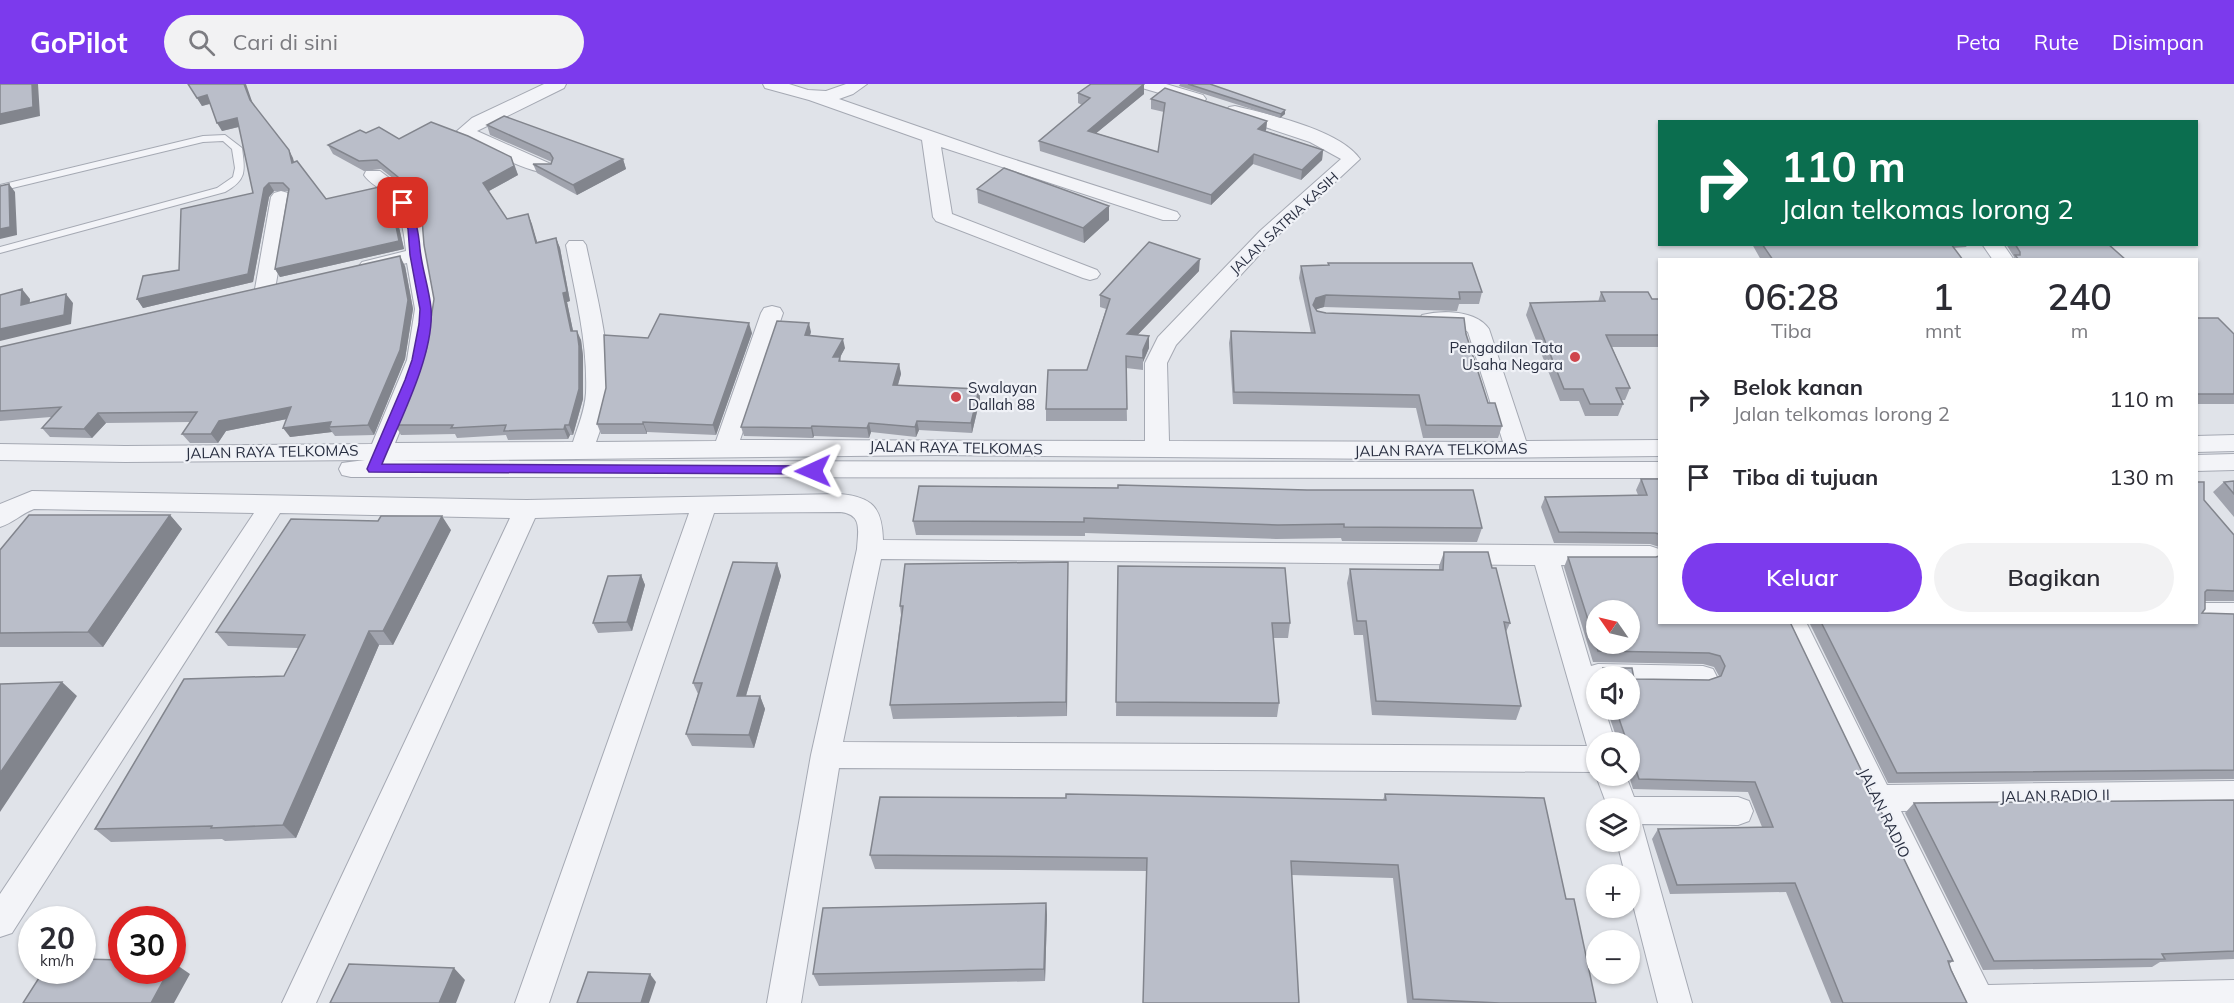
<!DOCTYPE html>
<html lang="id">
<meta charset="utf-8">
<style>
:root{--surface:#fff;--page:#f2f2f3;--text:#2b2b33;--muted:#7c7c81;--accent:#7c3aed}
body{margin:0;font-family:Mulish,sans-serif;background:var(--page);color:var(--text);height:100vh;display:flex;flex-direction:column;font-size:22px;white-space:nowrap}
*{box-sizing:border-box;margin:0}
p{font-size:20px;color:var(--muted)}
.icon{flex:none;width:33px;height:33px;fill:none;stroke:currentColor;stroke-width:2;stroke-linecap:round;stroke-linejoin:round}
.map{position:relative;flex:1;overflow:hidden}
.drawer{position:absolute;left:1658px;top:174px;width:540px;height:366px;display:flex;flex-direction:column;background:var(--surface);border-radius:0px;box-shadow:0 2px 4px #0004}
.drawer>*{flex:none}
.banner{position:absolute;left:1658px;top:36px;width:540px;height:126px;border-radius:0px;box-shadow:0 2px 4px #0004;background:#0b6e4f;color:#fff;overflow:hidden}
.needle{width:39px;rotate:304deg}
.tools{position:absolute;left:1586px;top:516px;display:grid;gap:12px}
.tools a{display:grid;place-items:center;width:54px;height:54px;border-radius:50%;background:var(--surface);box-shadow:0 2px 4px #0004;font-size:30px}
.speed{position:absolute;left:18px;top:822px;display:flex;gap:12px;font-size:30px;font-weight:700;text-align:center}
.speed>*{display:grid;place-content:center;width:78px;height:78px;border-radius:50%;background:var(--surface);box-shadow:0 2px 4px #0004;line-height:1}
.speed small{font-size:15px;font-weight:400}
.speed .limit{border:9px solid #d22;background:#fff;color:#111}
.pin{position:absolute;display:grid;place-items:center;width:51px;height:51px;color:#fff;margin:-26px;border-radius:12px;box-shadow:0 3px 9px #0006}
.me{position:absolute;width:66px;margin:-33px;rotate:269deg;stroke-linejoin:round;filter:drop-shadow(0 0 4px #0008)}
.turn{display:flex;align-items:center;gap:21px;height:126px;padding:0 24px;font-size:27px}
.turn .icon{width:78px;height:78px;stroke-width:2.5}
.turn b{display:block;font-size:42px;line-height:51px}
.eta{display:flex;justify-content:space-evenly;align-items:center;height:102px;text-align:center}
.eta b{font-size:36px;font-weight:600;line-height:42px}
.cta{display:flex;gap:12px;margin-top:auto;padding:12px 24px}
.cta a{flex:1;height:69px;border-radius:36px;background:var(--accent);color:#fff;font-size:24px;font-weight:600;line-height:69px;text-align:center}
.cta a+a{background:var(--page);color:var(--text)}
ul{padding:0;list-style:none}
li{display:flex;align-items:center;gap:18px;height:78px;padding:0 24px}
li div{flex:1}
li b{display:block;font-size:22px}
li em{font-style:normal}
header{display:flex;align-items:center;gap:36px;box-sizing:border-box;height:84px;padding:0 30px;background:var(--accent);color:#fff}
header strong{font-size:28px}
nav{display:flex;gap:33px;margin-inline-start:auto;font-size:21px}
.search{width:420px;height:54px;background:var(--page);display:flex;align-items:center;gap:15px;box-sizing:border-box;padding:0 21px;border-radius:33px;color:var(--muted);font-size:22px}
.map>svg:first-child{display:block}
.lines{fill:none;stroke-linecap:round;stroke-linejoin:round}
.service-casing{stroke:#a5a9b3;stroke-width:2}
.minor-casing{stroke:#a5a9b3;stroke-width:2}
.service{fill:#f3f4f8;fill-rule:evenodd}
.minor{fill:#f3f4f8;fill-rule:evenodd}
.wall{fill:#a0a3ad;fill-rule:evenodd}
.shaded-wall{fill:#82858d}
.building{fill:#babec9;stroke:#82858d;stroke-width:1.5;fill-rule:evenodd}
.route{fill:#7c3aed;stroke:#51269a;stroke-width:1.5}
.poi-dot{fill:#cf454c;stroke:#f0f2f7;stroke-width:2}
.labels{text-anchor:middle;stroke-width:4.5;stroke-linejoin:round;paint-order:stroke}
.far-street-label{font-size:14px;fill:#292f41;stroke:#f0f2f7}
.poi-label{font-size:15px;fill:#292f41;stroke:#f0f2f7;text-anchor:end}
.street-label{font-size:15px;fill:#292f41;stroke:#f0f2f7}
</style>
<header>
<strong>GoPilot</strong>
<div class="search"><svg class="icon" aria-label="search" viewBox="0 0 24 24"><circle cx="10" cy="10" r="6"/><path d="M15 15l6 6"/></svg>Cari di sini</div>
<nav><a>Peta</a><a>Rute</a><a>Disimpan</a></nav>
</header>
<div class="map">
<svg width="2234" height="919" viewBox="0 0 2234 919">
<rect width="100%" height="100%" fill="#e0e3e9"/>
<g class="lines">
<g class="service-casing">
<path id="service" d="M225 51 242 64C245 87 247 96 225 108L0 169V163L217 104 233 93 235 84 232 65 223 57 203 58 0 107V101L203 52Z"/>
</g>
<g class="minor-casing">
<path id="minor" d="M544 0H566L564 4 477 47 553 81 555 85 553 89C537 93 467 60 457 47L472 34Z
M763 0H789L808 6 826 7 846 0H867L853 10 839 15 1000 71 1177 128 1180 132 1177 136H1163L941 63 952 130 1097 186 1100 190 1097 194 1090 196 1083 194 936 137 933 133 922 56 809 16 765 4Z
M1140 0H1166L1203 11 1206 15 1203 19 1197 20 1142 4Z
M1235 22C1268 30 1340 46 1360 75L1274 155 1176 261 1167 279 1169 357 1503 358 1468 248C1455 238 1437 245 1422 241L1419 236 1422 231C1442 226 1476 226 1489 245L1526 357 1659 356V372L1399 375 936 371 388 377 1659 378V394L351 393 342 391 339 385 342 379 365 376 125 378 0 376V360L125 362 372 360 407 276 415 225 407 179 369 188 362 186 359 182 362 178 406 167C404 147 401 125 386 110 379 103 369 99 364 91L366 87H380L401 103 418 130 424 145 426 171 437 225 429 276 395 359 573 358C578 342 585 326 586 309 588 259 575 209 566 161L569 157H583L586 161C596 209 610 259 608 308 608 325 602 341 596 358L716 357 761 229 764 224 772 222 780 224 783 229 740 356 1145 357V279L1158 253 1260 147 1341 75 1310 58 1229 31 1226 27 1229 23Z
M281 107 288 109 291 113 275 205 272 209 265 211 258 209 255 205 271 113 274 109Z
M1982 160H2003L2014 176H1993Z
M2234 351V367L2196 368V352Z
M2234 370V386L2196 387V371Z
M32 407 527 416 840 410C872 413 882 423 883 456L1650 462 1659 465V479L1650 482 1561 481 1591 582 1598 580 1703 582 1713 585 1717 593 1713 601 1703 604 1629 603V592H1596V626H1605L1615 658H1596V688L839 684 801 919H767L811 671 857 465C858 447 863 430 840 428L714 429 549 919H515L689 429 535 434 316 919H282L510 434 280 429 12 849 0 853V810L254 429 34 425C21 430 13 439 0 443V420ZM881 475 1535 481 1587 662 843 658Z
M2196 519H2234V539L2193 538H2196Z
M1779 538H1806L1887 701 2234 697V723L1901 727 1988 901 2234 896V919H1961Z
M1596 692H1626L1634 713H1738L1749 717 1753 727 1749 737 1738 741 1642 740 1692 919H1658L1629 805V790H1625L1617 758H1629V724H1608Z"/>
</g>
<use href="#service" class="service"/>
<use href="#minor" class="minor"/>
</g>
<path class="wall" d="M188 0 253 20 289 66 294 78 326 115 396 130 404 165 280 193 275 185 288 107H274L269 113 253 198 143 224 137 215 179 186 253 109 239 43 222 47 210 20 202 22Z
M1144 0V10L1096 49 1158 68 1164 28 1151 25V15L1267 37 1266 47 1323 66 1322 76 1301 96 1253 80 1211 121 1040 67 1039 57 1082 21 1078 19V9Z
M1180 0H1210L1285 30 1280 34 1179 2Z
M487 41 623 75 626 85 577 111 537 89 533 80H551L552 78 490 51Z
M366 49 399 55 515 82 518 91 489 107 507 135 528 130 537 158 556 154 560 164 570 217 567 218 573 247 581 256 583 272V315L573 351H570L568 355 508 356 506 351 457 354 455 350 401 351 395 341 426 267 434 215 422 135 418 125 403 102 381 85 364 87 333 70 328 61Z
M977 105 1109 122V136L1084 159 978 119Z
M1752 160H1968L1966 163 1953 164 1963 176H1761Z
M2006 160H2108L2126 176H2013L2014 173Z
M1328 179 1482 208 1479 220H1459L1457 227 1324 223 1316 225 1317 227 1326 229 1466 250 1488 319 1502 342 1498 354H1423L1416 324 1233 320 1229 259 1231 247 1311 249 1299 194 1301 182 1328 181Z
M405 182 413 225 405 275 374 351 335 352 332 348 290 353 287 335 226 347 218 359H190L182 350 191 338 106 339 92 354 50 353 42 344 51 333 0 337V263Z
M1199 187 1137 251 1149 252V264L1143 278V286L1126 284 1127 337H1046V325L1087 286 1106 225 1100 223V211Z
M1601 208 1652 215H1659V263H1612L1630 304 1625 316H1621L1623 320 1618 332H1585L1579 317H1560L1526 231 1530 219 1598 218Z
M2196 234 2234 250V320H2196Z
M811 248 810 251 845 264 840 273 841 277 899 280 901 290 898 301 979 305 980 315 972 349 919 346 916 353 871 348 869 354 814 352 813 354 744 352 741 343Z
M752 249 716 351 647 348V350H601L597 340 648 254Z
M1641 395H1659V463L1650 460 1554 459 1541 423 1545 413 1638 411 1636 406Z
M2234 397V433L2213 408 2224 398Z
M919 402 1482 444 1477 458 1342 457 1341 454 1276 455 1085 449V452L916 451 913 437Z
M2204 416 2234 451V517H2205L2202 529 2234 530V695L1888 699 1809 538H2196Z
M170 431 182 445 103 563H0V466Z
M451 446 393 561H379L296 754 225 757 222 755 111 758 95 745 284 592 298 564 228 562 216 548Z
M1444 468 1492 484 1510 539 1506 548 1521 622 1516 636 1372 631 1363 551H1354L1347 499 1350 485 1439 486V482Z
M1659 472V538H1790L1953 877 1949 880 1967 919H1831L1786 808 1670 810 1652 755 1658 745 1762 743 1748 708 1633 705 1629 692V658H1618L1607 626H1629V592H1599L1603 584H1632L1634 595 1709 596 1719 592 1714 583 1703 580 1593 578 1564 483 1568 473H1656ZM1596 526H1629V560H1596Z
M777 479 781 492 746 612H760L765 625 754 664 692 662 686 650 698 610 693 599Z
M1118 482 1290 539 1288 554H1273L1279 619 1277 633 1116 632Z
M641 491 645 501 632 547 598 549 593 539Z
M1068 492 1067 632 893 635 890 621 901 531 900 522Z
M1385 710 1566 815 1596 919H1407L1393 794 1292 791 1147 787 875 785 870 771 1383 716Z
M2234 716V875L2160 878 2152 883 1983 886 1905 729 1914 719Z
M1046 819 1047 831 1045 897 819 902 813 890Z"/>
<path class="shaded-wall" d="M32 0H38L40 32 0 41V30Z
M244 0H246L254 23 250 16Z
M1144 0V10L1088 56V47Z
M207 11 212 19 202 22 197 14Z
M1285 26V30L1280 34 1281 30Z
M237 34 242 42 222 47 217 39Z
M1267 37 1266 46 1257 54 1258 45Z
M289 66 293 74 296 87 292 79Z
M1323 66 1322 76 1301 96 1302 86Z
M1254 70 1253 80 1211 121V111Z
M511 73 518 91 487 108 483 99Z
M623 75 626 85 577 111 573 101Z
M269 99 274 107 269 113 253 198 143 224 137 215 248 190 264 104Z
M9 100 15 108 17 151 0 155V145Z
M392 122 396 130 404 165 280 193 275 185Z
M1109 122V136L1084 159 1083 144Z
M528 130 532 140 540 168 536 159Z
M556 154 560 164 570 217 567 218 575 256 571 247 563 209Z
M400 172 405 182 413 225 405 275 374 351 368 341Z
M1200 175 1199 187 1127 262V250Z
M22 205 30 215 29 230 21 221Z
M66 210 73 219 71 240 0 257V245Z
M1326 211 1324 223 1314 226 1311 233 1313 221 1316 214Z
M749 239 752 249 716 351 713 341Z
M809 239 811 248 807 260 805 251Z
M577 247 581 256 583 272V315L573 351 569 341Z
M1149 252V264L1143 278V266Z
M843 255 845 264 835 283 833 273Z
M899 280 901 290 895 310 893 301Z
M979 305 980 315 972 349 971 339Z
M291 323 297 333 226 347 218 359 211 350 219 337Z
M98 329 106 339 92 354 84 345Z
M917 337 919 346 916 353 915 343Z
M331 338 329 343 332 348 290 353 283 344Z
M643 338 647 348V350L643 340Z
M869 339 871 348 869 354 867 344Z
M565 341 570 351 568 355 564 345Z
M812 342 814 352 813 354 811 344Z
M170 431 182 445 103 563 88 548Z
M442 432 451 446 393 561 383 547Z
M1068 478V492L1067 632 1066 618Z
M777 479 781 492 742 625 737 612Z
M641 491 645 501 632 547 627 538Z
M369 547 379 561 296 754 283 741Z
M62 598 77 612 0 728V689Z
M760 612 765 625 754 664 749 651Z
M1046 819 1047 831 1045 897 1044 885Z
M174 879 190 890 174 919H151L169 886H172V881Z
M454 884 465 896 456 919H439Z
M650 890 656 898 649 919H641Z"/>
<path class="building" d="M0 0H32L33 23 0 30Z
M188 0H244L250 16 289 66 292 79 297 77 326 115 379 103 392 122 399 157 275 185 289 105 283 99H269L264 104 248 190 137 215 143 192 179 186 181 125 253 109 237 34 217 39 207 11 197 14Z
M1091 0H1144L1088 47 1158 68 1165 19 1151 15 1165 4 1267 37 1258 45 1323 66 1302 86 1254 70 1211 111 1039 57 1090 14 1078 9Z
M1188 0H1210L1285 26 1281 30Z
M504 32 623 75 573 101 533 80H551L553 74 550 69 487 41Z
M431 38 468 52 511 73 514 82 483 99 507 135 528 130 536 159 556 154 567 208 563 209 571 247H577L579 262V305L569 341H565L564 345 504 347 506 341 451 344 453 341H395L426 267 434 215 424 161 422 135 415 119 398 93 377 76 359 77 328 61 360 46 366 49 379 43 399 55Z
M1004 84 1109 122 1083 144 977 105Z
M9 100 10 143 0 145V102Z
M1149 158 1200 175 1127 250 1149 252 1143 266V274L1126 272 1127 325H1046L1048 286H1087L1110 215 1100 211Z
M1762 160H1951L1963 176H1773Z
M2015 160H2108L2126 176H2019L2015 171H2020V168Z
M400 172 408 216 400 266 368 341 329 343 331 338 283 344 291 323 219 337 211 350H182L197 328 98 329 84 345 42 344 61 323 0 327V263Z
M1328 179H1472L1482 208H1459L1460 215 1326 211 1316 214 1313 221 1317 227 1326 229 1464 234 1466 250 1488 319H1495L1502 342 1426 341 1419 311 1234 308 1231 247 1315 249 1301 182 1329 181Z
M22 205 21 221 66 210 64 231 0 245V211Z
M1601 208H1648L1652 215H1659V251H1606L1630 304H1616L1623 320H1590L1583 305H1564L1530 219 1605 217Z
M660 230 749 239 713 341 643 338V340H597L606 304 604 251 648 254Z
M2196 234H2218L2234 250V310H2196Z
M777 237 809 239 805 251 843 255 833 273H840L839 277 899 280 893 301 979 305 971 339 917 337 915 343 869 339 867 344 812 342 811 344 741 343Z
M1641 395H1659V450L1655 449 1559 448 1545 413 1647 411Z
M2234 397V410L2224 398Z
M2196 398H2204V416L2234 451V507L2207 506 2205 508V525L2202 529 2234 530V686L1897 689 1821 538H2196Z
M1118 401 1307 406H1473L1482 444 1344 443V440L1278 441 1084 434V438L913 437 919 402 1118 404Z
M29 431H170L88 548 0 549V466Z
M381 432H442L383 547H369L283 741 211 744 212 742 95 745 184 595 284 592 305 551 216 548 291 435 378 437Z
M1444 468H1488L1492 484H1496L1510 539 1504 538 1521 622 1376 617 1366 537H1357L1350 485 1443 486Z
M1659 472V538H1790L1953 877H1948L1951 886 1967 919H1843L1795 799 1677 801 1658 745 1773 743 1755 698 1639 695 1629 665V658H1627L1616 626H1629V592H1606L1603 584H1632L1634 595 1709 596 1721 592 1725 582 1720 572 1709 569 1598 567 1568 473H1656ZM1596 526H1629V560H1596Z
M733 478 777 479 737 612H760L749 651 686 650 702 599H693Z
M1068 478 1066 618 890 621 903 522H900L905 480Z
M1118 482 1285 484 1290 539H1272L1279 619 1116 618Z
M641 491 627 538 593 539 608 492Z
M62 598 0 689V600Z
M1066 710 1386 716 1385 710 1544 714 1566 815H1574L1596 919H1500L1413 915 1398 781 1291 777 1299 919H1143L1147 774 870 771 880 713 1066 714Z
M2234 716V867L2162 870 2165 875 1994 877 1914 719Z
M1046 819 1044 885 813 890 823 824Z
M82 875 122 876V886H169L151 919H23L44 886H82Z
M349 880 454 884 439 919H330Z
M588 888 650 890 641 919H577Z"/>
<path class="route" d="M403 116C415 121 419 153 420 165 422 185 429 204 431 224 435 270 399 338 382 380L813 382 817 383 819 387 817 390 369 388 367 385 405 296 412 276 419 240 420 225 410 171 408 145 397 119Z"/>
<g class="poi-dot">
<circle cx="1575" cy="273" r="6"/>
<circle cx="956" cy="313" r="6"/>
</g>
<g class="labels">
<g class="far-street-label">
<text transform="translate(1284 139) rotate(-43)" y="5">JALAN SATRIA KASIH</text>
</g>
<g class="poi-label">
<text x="1563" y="269">Pengadilan Tata<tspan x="1563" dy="17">Usaha Negara</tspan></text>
<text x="968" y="309" text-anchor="start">Swalayan<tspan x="968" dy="17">Dallah 88</tspan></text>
</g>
<g class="street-label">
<text transform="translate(956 364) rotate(1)" y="5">JALAN RAYA TELKOMAS</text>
<text transform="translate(1441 366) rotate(-1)" y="5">JALAN RAYA TELKOMAS</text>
<text transform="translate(272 368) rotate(-1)" y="5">JALAN RAYA TELKOMAS</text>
<text transform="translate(2055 712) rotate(-1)" y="5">JALAN RADIO II</text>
<text transform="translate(1884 729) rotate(64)" y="5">JALAN RADIO</text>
</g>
</g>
</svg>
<div class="tools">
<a><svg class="needle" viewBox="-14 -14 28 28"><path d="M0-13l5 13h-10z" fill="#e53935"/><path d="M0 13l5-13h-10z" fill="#7c7c81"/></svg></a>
<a><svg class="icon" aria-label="sound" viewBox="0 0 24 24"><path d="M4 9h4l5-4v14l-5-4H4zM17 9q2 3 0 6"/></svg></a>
<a><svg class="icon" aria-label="search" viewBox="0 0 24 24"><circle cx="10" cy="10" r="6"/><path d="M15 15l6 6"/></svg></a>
<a><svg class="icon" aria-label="layers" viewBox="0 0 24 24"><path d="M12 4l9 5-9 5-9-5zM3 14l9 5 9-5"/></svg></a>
<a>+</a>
<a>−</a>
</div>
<div class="speed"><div>20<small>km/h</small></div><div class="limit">30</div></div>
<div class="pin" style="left:403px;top:119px;background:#d93025"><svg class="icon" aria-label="arrive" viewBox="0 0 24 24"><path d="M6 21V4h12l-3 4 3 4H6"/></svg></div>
<svg class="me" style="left:813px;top:387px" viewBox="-20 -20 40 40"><path d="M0-17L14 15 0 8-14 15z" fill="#7c3aed" stroke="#fff" stroke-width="4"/></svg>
<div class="banner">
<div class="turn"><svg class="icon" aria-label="right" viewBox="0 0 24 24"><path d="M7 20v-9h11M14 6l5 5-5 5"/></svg><div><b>110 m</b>Jalan telkomas lorong 2</div></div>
</div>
<section class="drawer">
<div class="eta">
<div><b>06:28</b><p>Tiba</p></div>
<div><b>1</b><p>mnt</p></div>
<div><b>240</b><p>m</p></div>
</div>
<ul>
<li><svg class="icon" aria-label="right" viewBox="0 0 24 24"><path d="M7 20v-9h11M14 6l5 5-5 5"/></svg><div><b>Belok kanan</b><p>Jalan telkomas lorong 2</p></div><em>110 m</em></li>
<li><svg class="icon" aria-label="arrive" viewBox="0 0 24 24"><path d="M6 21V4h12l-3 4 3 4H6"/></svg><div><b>Tiba di tujuan</b></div><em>130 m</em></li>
</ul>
<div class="cta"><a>Keluar</a><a>Bagikan</a></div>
</section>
</div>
